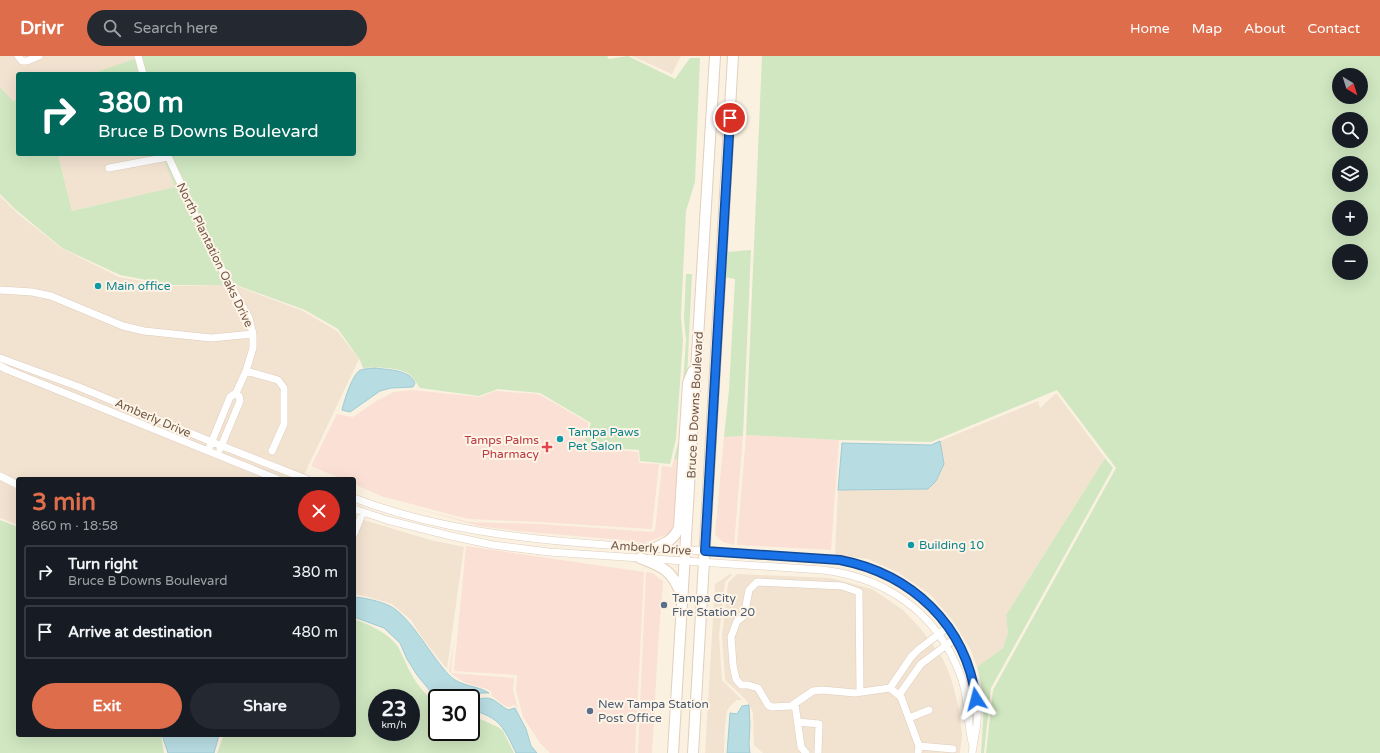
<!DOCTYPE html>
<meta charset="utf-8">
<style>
:root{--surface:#171b24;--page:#242831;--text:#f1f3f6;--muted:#9ea1a6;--line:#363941;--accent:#de6d4c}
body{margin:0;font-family:"Varela Round",sans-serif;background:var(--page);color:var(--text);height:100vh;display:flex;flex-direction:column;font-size:15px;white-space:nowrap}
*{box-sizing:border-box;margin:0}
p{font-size:13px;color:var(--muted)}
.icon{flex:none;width:22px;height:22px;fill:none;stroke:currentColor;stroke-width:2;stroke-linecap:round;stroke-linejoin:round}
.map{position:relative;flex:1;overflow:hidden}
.side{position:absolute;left:16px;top:421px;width:340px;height:260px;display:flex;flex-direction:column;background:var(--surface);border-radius:4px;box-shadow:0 4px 16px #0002}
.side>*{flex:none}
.top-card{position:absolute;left:16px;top:16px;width:340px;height:84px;border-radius:4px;box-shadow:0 4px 16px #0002;background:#00695c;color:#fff;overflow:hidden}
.needle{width:26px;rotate:142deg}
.fabs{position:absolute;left:1332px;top:12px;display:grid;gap:8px}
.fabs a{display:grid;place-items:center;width:36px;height:36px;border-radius:50%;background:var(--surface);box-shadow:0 4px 16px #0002;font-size:20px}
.speed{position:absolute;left:368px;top:633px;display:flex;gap:8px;font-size:20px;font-weight:700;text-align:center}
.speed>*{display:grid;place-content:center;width:52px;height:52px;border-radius:50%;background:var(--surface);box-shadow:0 4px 16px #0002;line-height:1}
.speed small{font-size:10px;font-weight:400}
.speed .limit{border:2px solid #111;border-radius:6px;background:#fff;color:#111}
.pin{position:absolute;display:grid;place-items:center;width:34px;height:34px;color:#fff;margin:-17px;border:2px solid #fff;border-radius:50%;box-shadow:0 1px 4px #0007}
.me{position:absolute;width:44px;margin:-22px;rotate:351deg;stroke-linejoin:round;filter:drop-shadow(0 0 3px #0008)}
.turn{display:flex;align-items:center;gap:14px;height:84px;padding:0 16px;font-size:18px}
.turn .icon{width:52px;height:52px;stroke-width:2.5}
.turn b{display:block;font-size:28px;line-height:34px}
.round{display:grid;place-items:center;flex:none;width:42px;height:42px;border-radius:21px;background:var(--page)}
.summary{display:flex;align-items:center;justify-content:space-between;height:68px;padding:0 16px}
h1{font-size:24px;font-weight:700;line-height:30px;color:var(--accent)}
.button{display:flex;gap:8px;margin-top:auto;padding:8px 16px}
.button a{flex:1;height:46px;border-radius:24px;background:var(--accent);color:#fff;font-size:16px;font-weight:700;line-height:46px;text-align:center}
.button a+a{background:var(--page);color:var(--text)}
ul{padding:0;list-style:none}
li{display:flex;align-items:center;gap:12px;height:54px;margin:0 8px 6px;padding:0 8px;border:2px solid var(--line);border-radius:4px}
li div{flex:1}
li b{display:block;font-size:15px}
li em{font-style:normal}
header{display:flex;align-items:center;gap:24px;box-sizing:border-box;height:56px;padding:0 20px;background:var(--accent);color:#fff}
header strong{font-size:19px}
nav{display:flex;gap:22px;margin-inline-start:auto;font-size:14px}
.search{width:280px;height:36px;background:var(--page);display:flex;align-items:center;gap:10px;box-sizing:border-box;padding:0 14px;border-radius:22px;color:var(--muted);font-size:15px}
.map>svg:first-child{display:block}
.residential{fill:#f2e2d0}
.commercial{fill:#fae0d5}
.green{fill:#d0e7c1;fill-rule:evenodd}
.water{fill:#b7dce2;stroke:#9ecbd4}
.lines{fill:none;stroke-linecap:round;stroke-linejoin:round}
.minor-casing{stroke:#decdbe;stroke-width:8}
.secondary-casing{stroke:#e3cebc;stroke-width:12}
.minor{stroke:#fff;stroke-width:7}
.secondary{stroke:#fff;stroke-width:10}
.route-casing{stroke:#114b97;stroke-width:10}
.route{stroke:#1a73e8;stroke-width:7}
.culture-dot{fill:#0f9aa8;stroke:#fef5e7;stroke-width:1.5}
.health-dot{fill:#e0444e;stroke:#fef5e7;stroke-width:1.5}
.service-dot{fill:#5c6f8a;stroke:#fef5e7;stroke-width:1.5}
.labels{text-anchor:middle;stroke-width:4;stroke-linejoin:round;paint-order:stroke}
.street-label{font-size:12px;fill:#70574a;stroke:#fef5e7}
.culture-label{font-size:12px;fill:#0d838f;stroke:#fef5e7;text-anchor:start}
.health-label{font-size:12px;fill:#be3a42;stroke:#fef5e7;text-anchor:end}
.service-label{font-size:12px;fill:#4e5e75;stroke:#fef5e7;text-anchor:start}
</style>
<header>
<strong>Drivr</strong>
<div class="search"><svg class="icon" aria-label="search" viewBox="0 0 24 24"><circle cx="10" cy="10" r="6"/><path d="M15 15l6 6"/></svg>Search here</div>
<nav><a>Home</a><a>Map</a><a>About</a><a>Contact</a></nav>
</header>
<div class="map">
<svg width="1380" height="697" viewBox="0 0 1380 697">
<rect width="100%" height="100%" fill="#fbf1e1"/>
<path class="residential" d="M0 0H143L149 18 132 4 91 18H18V43L13 45 0 31Z
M632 0H681L672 18Z
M62 98H174L237 230 303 255 337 275 359 303 302 423H18V469L0 462V140L17 157 61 192 119 221 170 230 222 229 176 131 72 155 58 99Z
M1055 338H1057L1105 402 1006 559 1008 577 1003 592 977 611 971 594 953 565 931 539 899 517 868 503 835 499 838 434 928 433 944 408 940 385 1038 345 1040 352Z
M354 461 430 484 464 491 447 613 423 583 411 564 392 548 365 540 354 538Z
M730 518 732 519 725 526 719 579 722 624 742 644H737L730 650 727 655 725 670 724 697H705L715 528Z
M737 518 831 522 872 533 903 554 920 572 933 589 943 603 951 622 959 653 962 679 960 697H763L754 689 753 656 746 644 725 624 722 580 728 527Z"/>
<path class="commercial" d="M412 334 480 341 495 335 538 338 549 344 589 367 582 390 638 396 639 407 659 408 652 473 539 466 468 463 381 440 354 428V423H342L311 410 337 358 353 361 378 344 394 336Z
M746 379 839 384 831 494 737 489Z
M743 380 734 489 723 486 715 479 724 381Z
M674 403 680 404 676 469 669 478 644 487 622 484 517 475 479 470 407 450 469 466 539 468 653 476 655 474 662 410 672 411Z
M466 490 644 516 635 697H550L540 687 523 661 516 634 517 619 454 615Z
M646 516 652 517 663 525 658 590 652 697H638Z
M454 584 451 614 452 617 514 622 513 634 518 653 515 649 508 651 502 648 491 639 492 636 487 633 464 626 453 619 449 615Z"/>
<path class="green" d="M143 0H607L609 3 628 0 675 23 690 2H700L695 126 686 155 681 261 683 284 676 383 670 408 640 405 639 394 582 390 591 367 540 337 498 333 479 340 420 332C417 328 414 322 410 319 402 311 374 311 363 312L360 304 338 273 305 254 236 229H172L120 219 62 192 16 154 0 138V31L13 45 18 43V98H62L58 99 72 155 175 131 161 98H354V18H91Z
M762 0H1380V697H986L993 634 1116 412 1057 334 931 386 839 384 746 379ZM1339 19H1361V41H1339ZM1339 63H1361V85H1339ZM1339 107H1361V129H1339ZM1339 151H1361V173H1339ZM1339 195H1361V217H1339Z
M751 194 743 380 724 381 729 334 735 223 724 221 726 196Z
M686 218H692L687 322 680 404 674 403 679 383 686 284 684 262Z
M1105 402 1113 412 991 632 984 697H981C983 665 986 643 977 611L1003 592 1008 577 1006 559Z
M0 464 18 471V679H161L164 697H0Z
M354 563C369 569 385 575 396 588 400 593 402 600 405 605 411 619 422 639 437 645V676H471V659L498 671 503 675 514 697H217L224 679H354ZM377 642H411V676H377Z"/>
<path class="water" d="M375 312C388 314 409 313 415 327L413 331 391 332 380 335 350 356 342 354C344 345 352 320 359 315 364 312 369 313 375 312Z
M940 385 944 408 936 425 928 433 838 434 842 387 931 389Z
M354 541C366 542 379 545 390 550 412 562 431 601 450 620 461 631 477 629 489 637H481L474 640 477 644C492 638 496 647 508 654L515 652 526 673 531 690 537 697H516C504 672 500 661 471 654V642H436L417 619 407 603 400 587 384 572 354 561Z
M749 649 750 669 749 688 750 697H727L730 657 737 658 742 650Z
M162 679H219L214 697H168Z"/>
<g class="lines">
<g class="minor-casing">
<path id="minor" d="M18 0 22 5H27L39 0
M138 0 143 18
M167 98 216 203 249 262 253 278V292L246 315 236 337 230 341 208 395
M109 112 168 101
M0 234 32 236 51 240 123 270 144 275 211 282 253 278
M0 302 79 331 212 386 306 423
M0 310 8 314 277 423
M246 315 278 324 284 332V368L272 395
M220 393 240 345 239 340 236 337
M0 420 18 429
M354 442C434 473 522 483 607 489 680 494 754 497 828 503 901 511 968 566 976 642 978 654 978 667 975 679 974 685 973 691 972 697
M354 453 387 464 451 480 493 489 549 496 822 514C876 520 923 547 950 596 955 606 960 616 963 627 969 647 967 669 973 690
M354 478 363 456
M890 632 911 601 918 594 948 571
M860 636 859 536 842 530 757 526 749 534 744 560 737 565 731 581 733 609 736 623 741 629H748L758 632 768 649 772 651 791 650 813 635 822 634 855 637 890 632 901 641 919 690 918 697
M899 639 921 608 956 582
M795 648 801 691 806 697
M909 662 929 654
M798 666 819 668 818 697
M919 690 953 693"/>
</g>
<g class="secondary-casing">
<path id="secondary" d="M655 492C666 487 675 483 679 471L688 327 693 315
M640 502C663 511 672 514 681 538
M673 697 715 0
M693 697 733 0"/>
</g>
<use href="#minor" class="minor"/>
<use href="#secondary" class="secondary"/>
</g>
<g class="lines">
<g class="route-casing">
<path id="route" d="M730 62 705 495 840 504C912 518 966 569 976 643"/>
</g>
<use href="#route" class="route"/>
</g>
<g class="culture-dot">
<circle cx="98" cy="230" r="4"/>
<circle cx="560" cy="383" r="4"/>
<circle cx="911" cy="489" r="4"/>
</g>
<path class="health-dot" d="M545 385h4v4h4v4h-4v4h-4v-4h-4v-4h4z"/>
<g class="service-dot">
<circle cx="664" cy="549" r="4"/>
<circle cx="590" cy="655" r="4"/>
</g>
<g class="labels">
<g class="street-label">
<text transform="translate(215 199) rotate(64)" y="4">North Plantation Oaks Drive</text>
<text transform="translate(695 349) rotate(-87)" y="4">Bruce B Downs Boulevard</text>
<text transform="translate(153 362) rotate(23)" y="4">Amberly Drive</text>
<text transform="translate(651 492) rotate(4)" y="4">Amberly Drive</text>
</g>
<g class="culture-label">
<text x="106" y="234">Main office</text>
<text x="568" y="380">Tampa Paws<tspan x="568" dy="14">Pet Salon</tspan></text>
<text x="919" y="493">Building 10</text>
</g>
<g class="health-label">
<text x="539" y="388">Tamps Palms<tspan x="539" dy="14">Pharmacy</tspan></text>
</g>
<g class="service-label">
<text x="672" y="546">Tampa City<tspan x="672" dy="14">Fire Station 20</tspan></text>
<text x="598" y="652">New Tampa Station<tspan x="598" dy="14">Post Office</tspan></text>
</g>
</g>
</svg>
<div class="fabs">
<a><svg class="needle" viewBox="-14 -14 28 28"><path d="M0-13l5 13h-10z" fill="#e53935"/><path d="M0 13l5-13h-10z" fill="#9ea1a6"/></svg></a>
<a><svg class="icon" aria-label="search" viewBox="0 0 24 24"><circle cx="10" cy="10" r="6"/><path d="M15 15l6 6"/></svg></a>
<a><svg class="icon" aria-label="layers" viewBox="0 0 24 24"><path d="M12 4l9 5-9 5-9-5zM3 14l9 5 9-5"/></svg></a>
<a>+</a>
<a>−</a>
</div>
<div class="speed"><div>23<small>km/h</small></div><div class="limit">30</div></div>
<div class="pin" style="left:730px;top:62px;background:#d93025"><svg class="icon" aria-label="arrive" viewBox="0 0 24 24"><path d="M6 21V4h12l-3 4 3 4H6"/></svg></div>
<svg class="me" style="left:976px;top:643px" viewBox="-20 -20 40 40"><path d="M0-17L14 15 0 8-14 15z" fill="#1a73e8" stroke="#fff" stroke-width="4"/></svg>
<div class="top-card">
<div class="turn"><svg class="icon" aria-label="right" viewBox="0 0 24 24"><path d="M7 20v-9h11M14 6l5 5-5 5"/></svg><div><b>380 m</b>Bruce B Downs Boulevard</div></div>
</div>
<section class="side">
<div class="summary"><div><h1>3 min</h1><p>860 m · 18:58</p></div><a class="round" style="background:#d93025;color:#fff"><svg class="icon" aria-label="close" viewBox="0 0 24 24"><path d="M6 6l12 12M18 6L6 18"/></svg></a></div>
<ul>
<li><svg class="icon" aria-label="right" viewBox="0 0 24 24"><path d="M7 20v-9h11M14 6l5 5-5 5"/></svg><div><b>Turn right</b><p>Bruce B Downs Boulevard</p></div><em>380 m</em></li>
<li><svg class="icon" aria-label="arrive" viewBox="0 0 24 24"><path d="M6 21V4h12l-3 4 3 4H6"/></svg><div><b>Arrive at destination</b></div><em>480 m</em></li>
</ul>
<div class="button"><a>Exit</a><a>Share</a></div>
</section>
</div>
